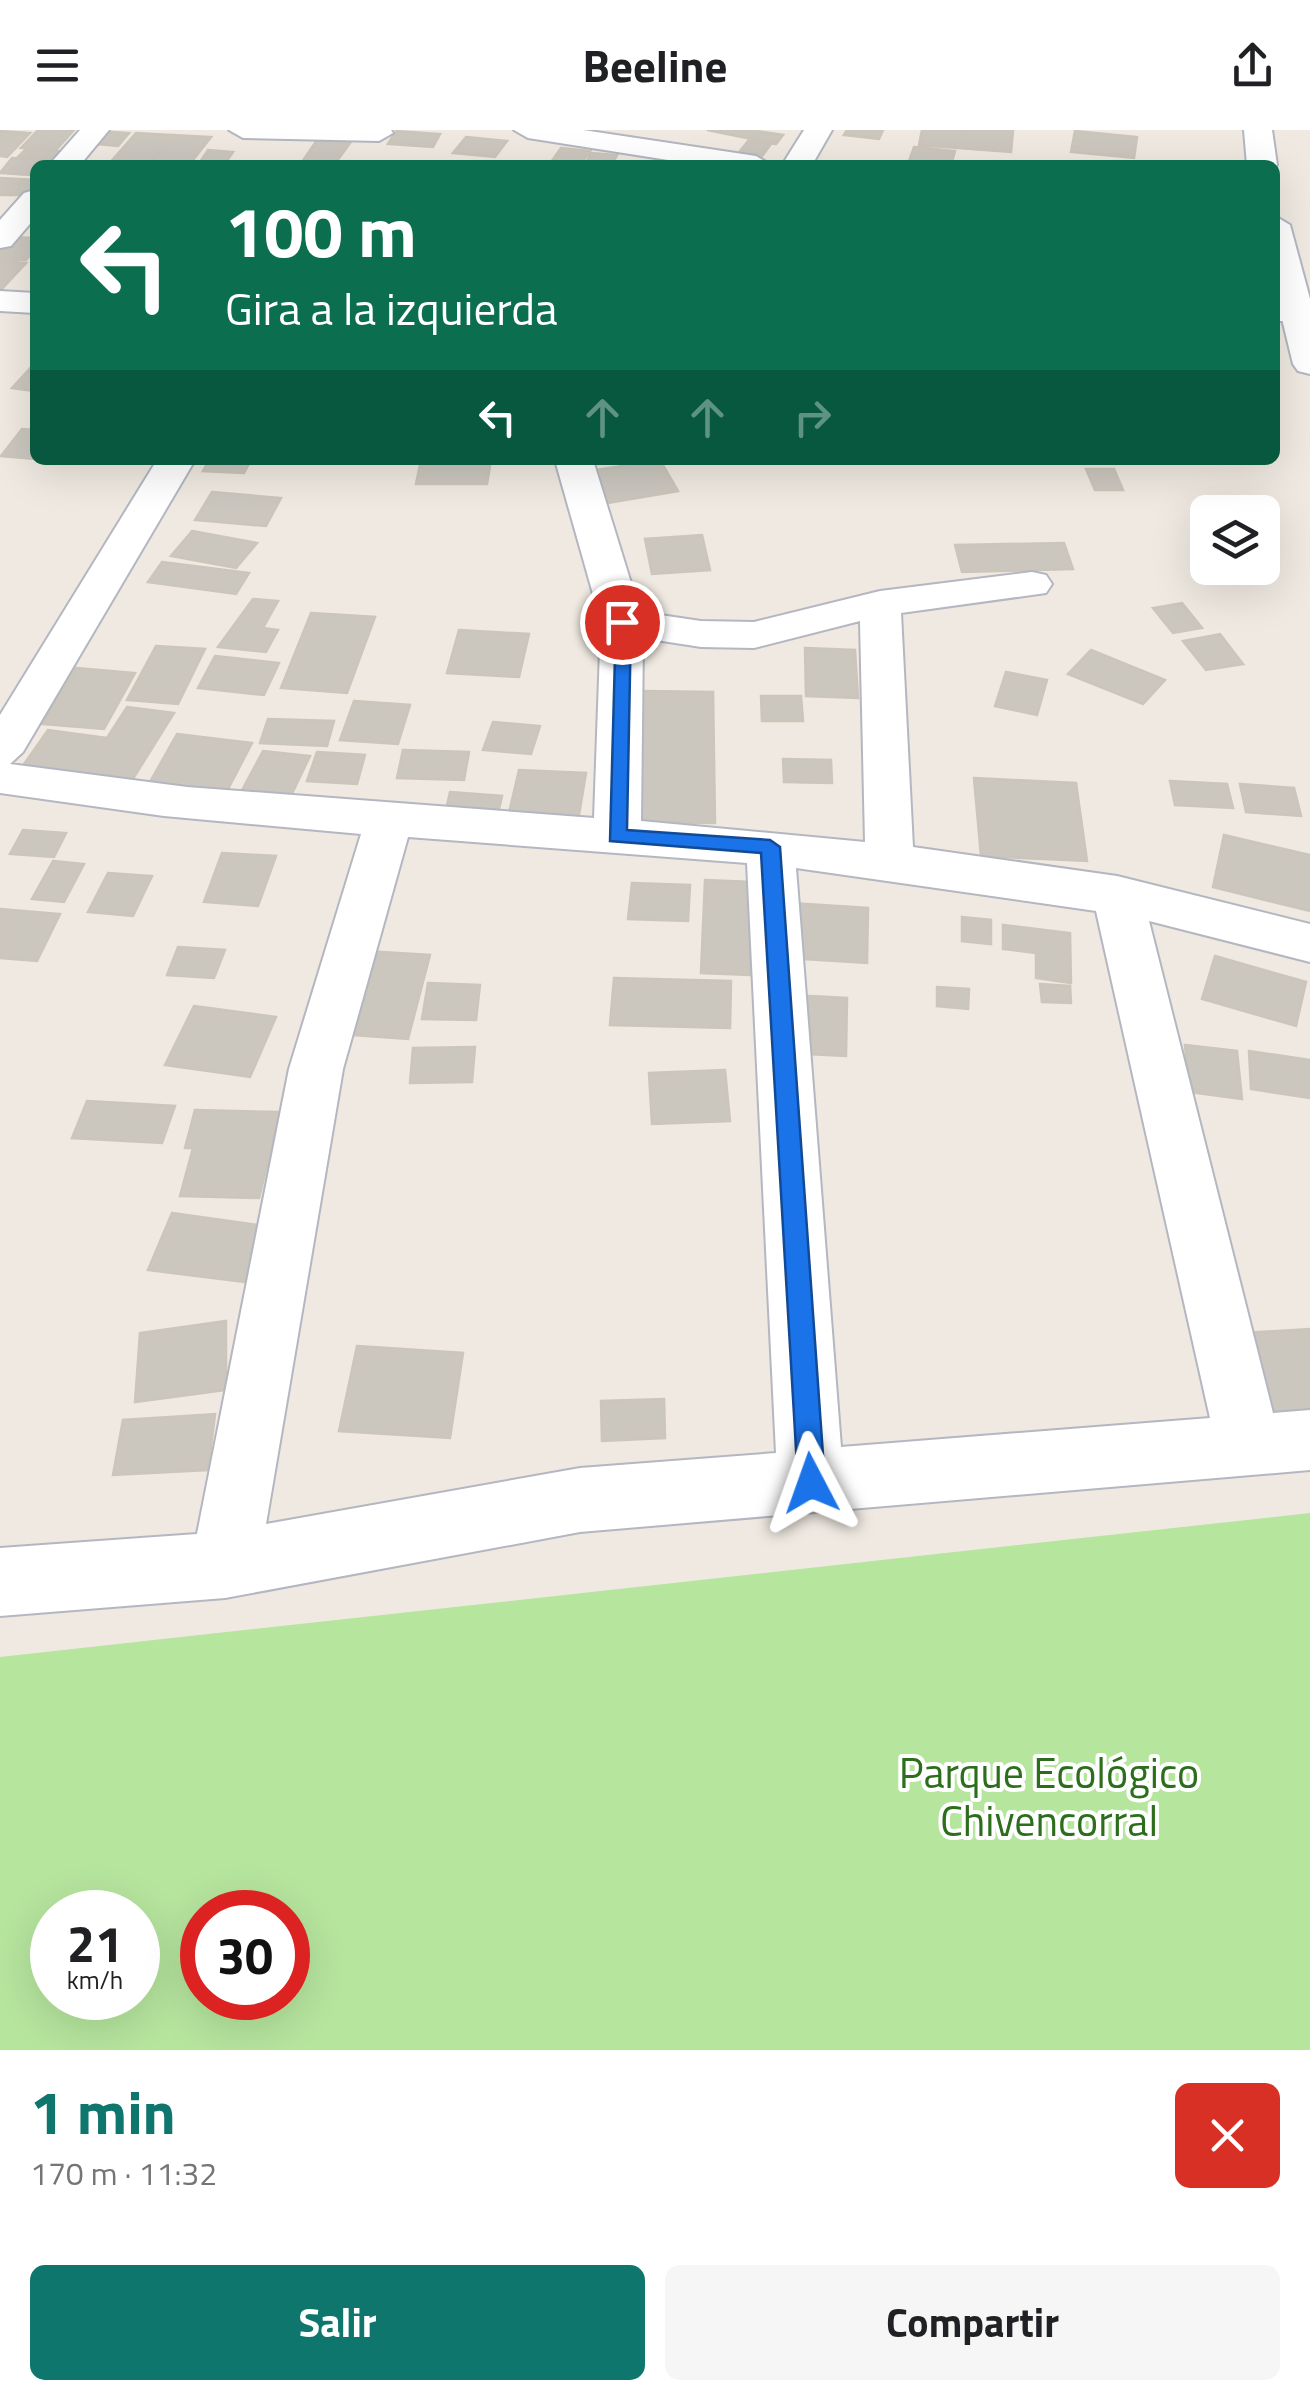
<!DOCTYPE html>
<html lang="es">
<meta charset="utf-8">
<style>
:root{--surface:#fff;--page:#f6f6f6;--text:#202124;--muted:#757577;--accent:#0f766e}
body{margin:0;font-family:"Titillium Web",sans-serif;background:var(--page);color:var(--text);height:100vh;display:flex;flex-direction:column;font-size:38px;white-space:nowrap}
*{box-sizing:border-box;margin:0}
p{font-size:32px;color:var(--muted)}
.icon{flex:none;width:55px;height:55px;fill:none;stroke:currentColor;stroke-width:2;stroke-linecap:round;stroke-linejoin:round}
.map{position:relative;height:1920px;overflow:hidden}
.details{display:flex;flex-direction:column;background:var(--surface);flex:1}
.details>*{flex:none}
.banner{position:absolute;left:30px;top:30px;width:1250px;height:305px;border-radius:15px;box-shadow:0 10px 40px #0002;background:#0b6e4f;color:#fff;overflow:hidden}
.controls{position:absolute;left:1190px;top:365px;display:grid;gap:20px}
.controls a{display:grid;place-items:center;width:90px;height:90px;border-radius:15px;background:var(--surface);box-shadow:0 10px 40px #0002;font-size:50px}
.speed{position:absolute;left:30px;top:1760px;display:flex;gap:20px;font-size:50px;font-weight:700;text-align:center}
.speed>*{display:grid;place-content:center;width:130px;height:130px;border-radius:50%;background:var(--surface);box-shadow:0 10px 40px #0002;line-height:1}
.speed small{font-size:25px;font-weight:400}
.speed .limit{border:15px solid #d22;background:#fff;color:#111}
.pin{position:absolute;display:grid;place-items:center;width:85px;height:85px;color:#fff;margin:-42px;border:5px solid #fff;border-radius:50%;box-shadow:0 2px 10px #0007}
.me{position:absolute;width:110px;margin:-55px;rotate:356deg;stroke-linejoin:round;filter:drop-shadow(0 0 8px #0008)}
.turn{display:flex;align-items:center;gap:35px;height:210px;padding:0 30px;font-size:45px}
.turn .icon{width:130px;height:130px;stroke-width:2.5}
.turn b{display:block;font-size:70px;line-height:85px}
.lanes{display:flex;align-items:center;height:95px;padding:0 30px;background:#0003;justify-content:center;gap:50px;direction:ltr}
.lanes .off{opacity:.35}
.round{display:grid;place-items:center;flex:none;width:105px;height:105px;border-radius:15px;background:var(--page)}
.head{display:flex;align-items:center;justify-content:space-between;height:170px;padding:0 30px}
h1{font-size:60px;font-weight:700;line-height:75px;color:var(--accent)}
.action{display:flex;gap:20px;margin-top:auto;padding:20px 30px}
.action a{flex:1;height:115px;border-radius:15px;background:var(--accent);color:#fff;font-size:40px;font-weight:700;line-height:115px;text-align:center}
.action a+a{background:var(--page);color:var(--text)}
header{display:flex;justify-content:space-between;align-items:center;height:130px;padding:0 30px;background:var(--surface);font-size:45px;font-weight:700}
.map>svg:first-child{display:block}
.green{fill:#b6e59e;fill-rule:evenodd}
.building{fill:#cbc7bf;stroke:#cbc5ba;stroke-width:2.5}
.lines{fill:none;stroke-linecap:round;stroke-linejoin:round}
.minor-casing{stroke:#b4b7c1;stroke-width:4}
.tertiary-casing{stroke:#b4b7c1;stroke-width:4}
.minor{fill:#fff;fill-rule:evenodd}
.tertiary{fill:#fff;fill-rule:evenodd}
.route{fill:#1a73e8;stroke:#114b97;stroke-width:2.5}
.labels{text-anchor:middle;stroke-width:8;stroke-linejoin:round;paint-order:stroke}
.near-park-label{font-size:42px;fill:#2c6e1b;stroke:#fff}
</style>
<header><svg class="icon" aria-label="menu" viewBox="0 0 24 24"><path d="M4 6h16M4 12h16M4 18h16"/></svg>Beeline<svg class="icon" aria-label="share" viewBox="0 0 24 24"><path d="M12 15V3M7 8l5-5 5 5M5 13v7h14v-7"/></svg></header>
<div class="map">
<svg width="1310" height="1920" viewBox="0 0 1310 1920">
<rect width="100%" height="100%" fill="#efe9e1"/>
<path class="green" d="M1310 1383V1920H0V1527ZM52 1782H138V1868H52ZM202 1782H288V1868H202Z"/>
<path class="building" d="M38 0H51L73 1 56 20 21 18Z
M707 0H750L783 5 776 14Z
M847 0H883L879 9 844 5Z
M922 0 1013 1 1011 22 919 15Z
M0 1 30 3 7 27 0 26Z
M97 1 129 3 118 16 85 13Z
M396 1 440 4 433 17 388 14Z
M1075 1 1137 7 1134 28 1071 22Z
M136 3 172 5 148 35H108Z
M172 5 211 7 189 35H148Z
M466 7 507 11 495 27 453 23Z
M317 10 350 13 334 35H300Z
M748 11 771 14 757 33 733 30Z
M914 17 955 21 951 35 908 34Z
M561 18 590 21 580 35H549Z
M26 19 62 21 55 29 18 27Z
M208 20 233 22 224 35H198Z
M591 23 617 25 612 35H585Z
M12 28 45 30 35 35 31 45 0 43Z
M0 48 35 50V65H0Z
M7 107 35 108V119L26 130 0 129V115Z
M0 131 26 133 0 161Z
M35 233V261L12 258Z
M22 299 35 300V329L1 326Z
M209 330H251L244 343 203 341Z
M421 330H491L487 354H416Z
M660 330 678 361 607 373 590 341Z
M1086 339H1114L1123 360H1095Z
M212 362 281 368 266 396 195 390Z
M192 401 257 413 236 438 171 426Z
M702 405 710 440 652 444 645 409Z
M1064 413 1073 439 962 442 955 415Z
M162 432 249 443 236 464 148 452Z
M253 469 278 471 263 498 278 500 266 522 218 517Z
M1182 473 1202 498 1173 503 1153 478Z
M311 483 375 487 347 563 281 558Z
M459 500 529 504 519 547 447 543Z
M1220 504 1243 534 1206 540 1183 511Z
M156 516 205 519 178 574 127 570Z
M805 518 855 520 858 568 806 566Z
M1091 520 1165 550 1143 574 1068 544Z
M215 526 279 533 264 565 198 558Z
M76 538 135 543 104 599 42 594Z
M1006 542 1047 550 1037 585 995 576Z
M642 561 713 562 715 693 636 692Z
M761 566H801L803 591H762Z
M354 571 410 575 398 614 340 610Z
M127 577 174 583 131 652 22 637 48 600 107 608Z
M268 589 334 591 327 616 260 613Z
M493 592 540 596 531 624 483 620Z
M177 604 252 613 227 661 150 652Z
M403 620 469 622 464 650 397 648Z
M263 621 310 626 288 672 239 666Z
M317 622 365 625 357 654 307 651Z
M783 629 831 630 832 653 784 652Z
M519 640 586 643 578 691 508 687Z
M974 648 1076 653 1087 731 981 726Z
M1170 651 1227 654 1233 678 1175 675Z
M1240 654 1294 658 1301 686 1246 682Z
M450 662 502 666 496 692 444 689Z
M23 700 66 703 54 727 10 724Z
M1224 705 1310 725V781L1213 757Z
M222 723 276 726 258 776 204 772Z
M53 731 84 734 64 772 32 769Z
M108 743 152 746 133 786 88 782Z
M705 750 752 752 750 845 701 843Z
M632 753 690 755 688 791 628 789Z
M790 773 868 778 867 833 788 828Z
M0 779 60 784 37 831 0 828Z
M962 787 991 790V814L962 811Z
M1003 795 1070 803 1071 853 1036 848V823L1003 819Z
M178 817 225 820 214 848 167 845Z
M365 821 430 825 408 909 340 904Z
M1215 826 1306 852 1296 896 1202 869Z
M614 848 731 851 730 898 610 895Z
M428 853 480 855 476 890 422 889Z
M1040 854 1070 856 1071 873 1042 872Z
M937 857 969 859 968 879 937 876Z
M790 865 847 868 846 926 787 923Z
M194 876 276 887 250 947 165 935Z
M1185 915 1237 921 1242 969 1189 962Z
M475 917 472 952 410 953 413 918Z
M1249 921 1310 930V968L1251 959Z
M725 940 730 991 652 994 649 943Z
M87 971 175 976 162 1013 72 1008Z
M195 980 280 982 259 1068 180 1066 193 1018H185Z
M172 1083 265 1096 244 1152 148 1140Z
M226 1191V1260L135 1272 140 1203Z
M1309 1199 1310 1282 1270 1284 1244 1203Z
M357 1216 463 1223 450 1308 339 1301Z
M664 1269 665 1308 602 1311 601 1271Z
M215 1284 208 1340 113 1345 123 1290Z"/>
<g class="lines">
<g class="minor-casing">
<path id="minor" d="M80 0H109L80 35H49Z
M229 0H391L393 3 379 11 243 8Z
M514 0H583L756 26 771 35H700L528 8Z
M804 0H832L812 35H782Z
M1244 0H1272L1277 35 1275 37 1247 35Z
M35 60V88L11 116 0 118V90L24 63Z
M1275 86 1290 95 1310 169V244L1298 241 1293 234 1275 160Z
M157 330H195L23 622 10 634 187 657 594 688 601 492 555 330H593L640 482 701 491 754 492 880 461 1032 442 1046 445 1052 454 1046 463 901 483 913 717 1117 746 1310 794V832L1149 791 1273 1283 1310 1280V1340L580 1402 225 1468 0 1486V1418L197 1404 289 939 361 704 164 686 0 663V585ZM860 491 865 712 641 691 643 508 701 517 754 518ZM408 707 747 733 776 1323 580 1338 266 1394 343 939ZM796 738 1096 781 1210 1288 841 1317Z"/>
</g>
<g class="tertiary-casing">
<path id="tertiary" d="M0 161 35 163V183L0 181Z
M1275 171H1310V191H1275Z"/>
</g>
<use href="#minor" class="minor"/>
<use href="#tertiary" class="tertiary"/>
</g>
<path class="route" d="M616 489 631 492 627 700 770 710 780 717 825 1353 821 1362 811 1366 802 1362 798 1353 761 723 610 711Z"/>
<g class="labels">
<g class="near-park-label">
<text x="1049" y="1658">Parque Ecológico<tspan x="1049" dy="48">Chivencorral</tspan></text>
</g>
</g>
</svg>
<div class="controls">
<a><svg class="icon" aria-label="layers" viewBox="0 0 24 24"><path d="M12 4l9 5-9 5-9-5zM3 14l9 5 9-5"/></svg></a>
</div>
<div class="speed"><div>21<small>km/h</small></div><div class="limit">30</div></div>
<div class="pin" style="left:622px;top:492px;background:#d93025"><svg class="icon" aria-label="arrive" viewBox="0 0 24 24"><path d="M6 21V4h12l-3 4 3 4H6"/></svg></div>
<svg class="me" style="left:811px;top:1353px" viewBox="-20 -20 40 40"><path d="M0-17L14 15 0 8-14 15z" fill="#1a73e8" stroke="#fff" stroke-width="4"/></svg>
<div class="banner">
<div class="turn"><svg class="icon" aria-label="left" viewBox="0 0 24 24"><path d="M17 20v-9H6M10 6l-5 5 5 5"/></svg><div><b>100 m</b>Gira a la izquierda</div></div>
<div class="lanes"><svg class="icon" aria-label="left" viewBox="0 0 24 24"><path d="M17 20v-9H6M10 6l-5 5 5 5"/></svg><svg class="icon off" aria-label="ahead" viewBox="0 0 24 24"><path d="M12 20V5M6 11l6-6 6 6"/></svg><svg class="icon off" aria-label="ahead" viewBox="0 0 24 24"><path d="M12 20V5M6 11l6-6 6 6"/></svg><svg class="icon off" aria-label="right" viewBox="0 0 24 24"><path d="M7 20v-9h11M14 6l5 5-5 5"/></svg></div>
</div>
</div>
<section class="details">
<div class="head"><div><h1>1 min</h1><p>170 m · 11:32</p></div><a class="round" style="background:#d93025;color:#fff"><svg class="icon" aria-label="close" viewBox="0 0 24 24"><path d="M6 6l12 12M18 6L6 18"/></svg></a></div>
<div class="action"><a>Salir</a><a>Compartir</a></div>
</section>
